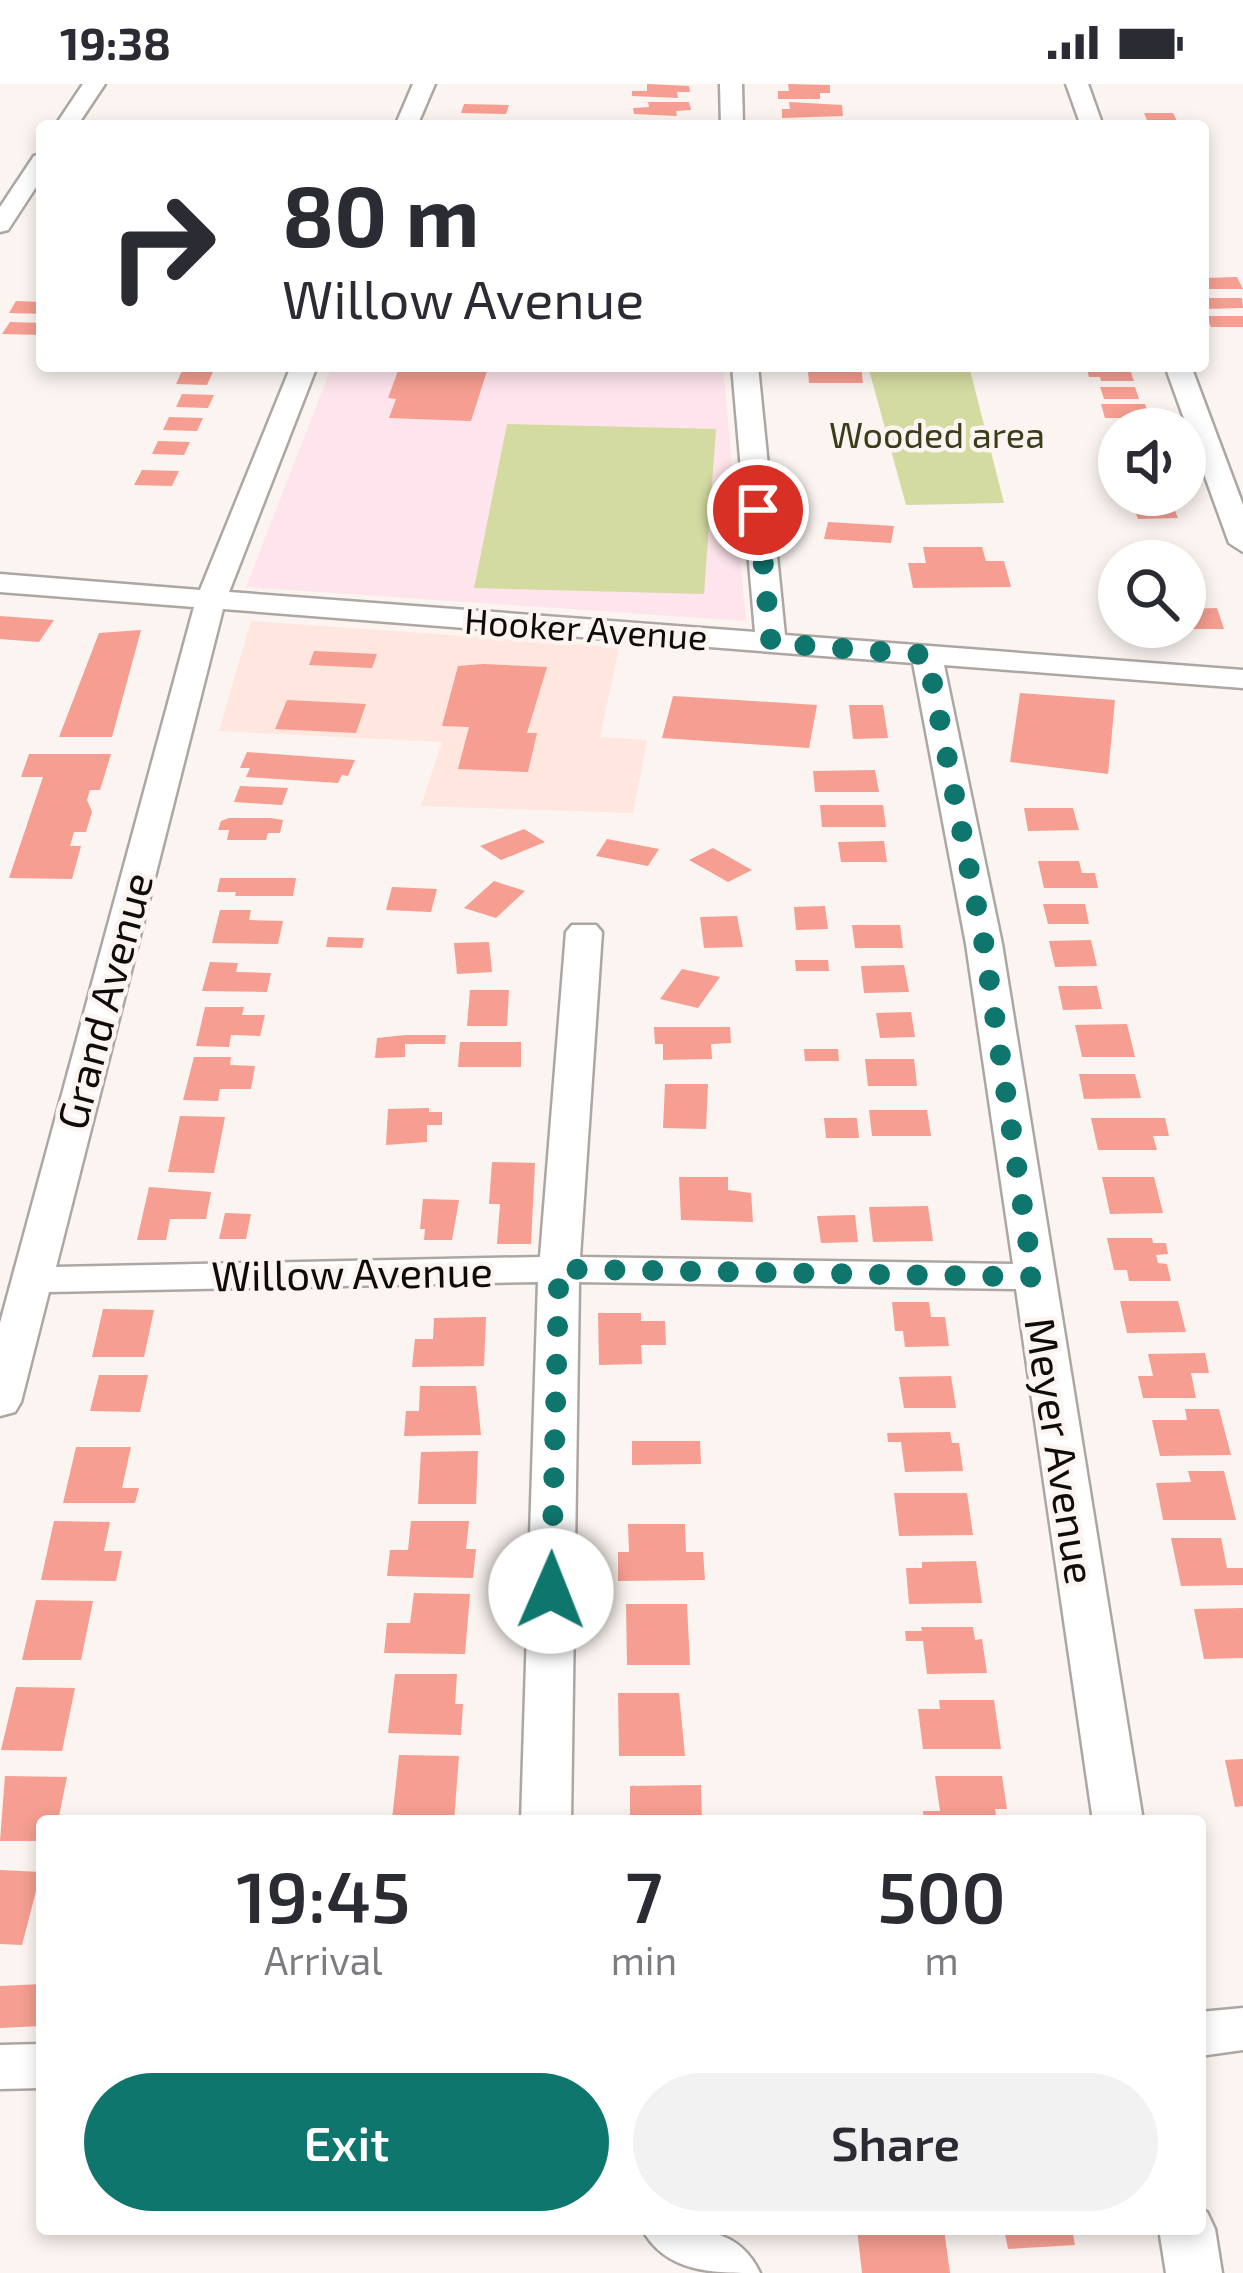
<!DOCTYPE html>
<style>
:root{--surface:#fff;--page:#f2f2f3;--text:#2b2b33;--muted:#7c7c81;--accent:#0f766e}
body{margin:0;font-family:"Exo 2",sans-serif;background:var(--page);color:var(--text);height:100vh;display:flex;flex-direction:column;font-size:45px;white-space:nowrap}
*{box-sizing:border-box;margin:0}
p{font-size:39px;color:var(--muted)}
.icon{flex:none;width:66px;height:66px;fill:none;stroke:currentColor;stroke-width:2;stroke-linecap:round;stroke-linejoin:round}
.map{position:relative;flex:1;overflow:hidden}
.drawer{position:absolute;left:36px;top:1731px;width:1170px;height:420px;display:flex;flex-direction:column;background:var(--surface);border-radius:12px;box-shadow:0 6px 18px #0003}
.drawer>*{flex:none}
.guide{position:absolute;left:36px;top:36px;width:1173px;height:252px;border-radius:12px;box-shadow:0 6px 18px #0003;background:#fff;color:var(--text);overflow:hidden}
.tools{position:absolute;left:1098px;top:324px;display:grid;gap:24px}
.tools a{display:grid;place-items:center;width:108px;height:108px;border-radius:50%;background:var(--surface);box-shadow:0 6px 18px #0003;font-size:60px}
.pin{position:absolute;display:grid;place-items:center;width:102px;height:102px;color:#fff;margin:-51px;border:6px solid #fff;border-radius:50%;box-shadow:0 3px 12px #0007}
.me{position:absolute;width:132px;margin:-66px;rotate:1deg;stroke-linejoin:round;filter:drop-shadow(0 0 9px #0008)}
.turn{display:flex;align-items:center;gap:42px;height:252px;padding:0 48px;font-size:54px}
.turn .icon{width:156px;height:156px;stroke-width:2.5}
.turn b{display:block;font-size:84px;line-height:102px}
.eta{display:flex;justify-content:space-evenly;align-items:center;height:204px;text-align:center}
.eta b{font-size:72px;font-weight:600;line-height:84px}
.cta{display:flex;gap:24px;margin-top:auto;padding:24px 48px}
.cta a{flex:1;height:138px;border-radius:72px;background:var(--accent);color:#fff;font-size:48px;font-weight:600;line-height:138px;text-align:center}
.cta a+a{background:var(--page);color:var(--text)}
.status{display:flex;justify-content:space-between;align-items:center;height:84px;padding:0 60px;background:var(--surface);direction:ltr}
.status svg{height:33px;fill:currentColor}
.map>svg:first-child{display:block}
.commercial{fill:#ffe6de}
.education{fill:#fee4ec}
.green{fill:#d4dba1}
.building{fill:#f59e91}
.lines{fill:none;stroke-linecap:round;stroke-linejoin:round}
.minor-casing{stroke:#ada7a3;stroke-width:5}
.minor{fill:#fff;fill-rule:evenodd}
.route{stroke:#0f766e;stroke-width:21;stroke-dasharray:0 37.8}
.labels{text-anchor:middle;stroke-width:9;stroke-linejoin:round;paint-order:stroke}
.far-park-label{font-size:36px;fill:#3a3d1a;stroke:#fbf4f0}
.far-street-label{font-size:36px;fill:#0e0c0a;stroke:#fbf4f0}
.street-label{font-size:42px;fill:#0e0c0a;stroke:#fbf4f0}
</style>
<div class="status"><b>19:38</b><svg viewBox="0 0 49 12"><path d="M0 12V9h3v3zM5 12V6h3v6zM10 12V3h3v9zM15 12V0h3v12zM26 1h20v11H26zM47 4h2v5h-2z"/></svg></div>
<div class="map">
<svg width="1243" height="2189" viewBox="0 0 1243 2189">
<rect width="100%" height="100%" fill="#fbf4f0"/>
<path class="commercial" d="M251 537 619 563 600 653 647 656 633 729 421 722 442 658 219 647Z"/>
<path class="education" d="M332 282H723L746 537 246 503Z"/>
<path class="green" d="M868 282H969L1004 419 906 421Z
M507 340 716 345 704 510 474 504Z"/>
<path class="building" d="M647 0 689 2 690 8H677L678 14 632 12V7H647Z
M788 0 830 1V9H820V15H778V7H789Z
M648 18H689L691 26 676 27 677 32 634 30 633 24 649 23Z
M789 18 842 21 843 32 782 34V25H790Z
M464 20 509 21 506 30 461 29Z
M1144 29H1173L1179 41H1149Z
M1237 193 1243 205H1203V194Z
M1203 214H1242L1243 224 1203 225Z
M16 217 42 218V230L9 229Z
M1206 232H1243V243H1211Z
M10 238 42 239V251L2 250Z
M408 282H482L480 287H487L471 337 389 334 396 315 388 314 399 284Z
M816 282H861L863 299H809L808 287H816Z
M1087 286H1130L1134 297H1101L1100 293H1089Z
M182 287 213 288 207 301 176 300Z
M1100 303H1135L1139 315H1104Z
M182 310 214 311 208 324 176 323Z
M1101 320H1145L1150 334H1105Z
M169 333 203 334 197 347 163 346Z
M158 357 190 358 184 371 152 370Z
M142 386 179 387 172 402 134 401Z
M1172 419 1178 434 1138 435 1132 420Z
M828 438 894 442 891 459 824 455Z
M923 463H982L986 477H1004L1011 503 913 504 908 479H926Z
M1217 524 1224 545H1185V525Z
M0 532 54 536 39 558 0 555Z
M141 546 112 653H59L99 549Z
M314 567 377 570 372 584 309 581Z
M483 580 547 583 527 649H537L528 688 458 685 469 643 442 642 458 582Z
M1020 609 1115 616 1108 690 1010 678Z
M673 612 817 621 809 664 662 654Z
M287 616 366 620 356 649 275 645Z
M849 621H883L888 654 853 655Z
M247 668 355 676 348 692 342 691 338 699 246 693 250 684H240Z
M29 670H111L100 706H90L87 716 92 728 86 748H74L70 762H81L72 795 9 794 43 693H21Z
M875 686 879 708H815L813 687Z
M240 702 288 704 282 721 234 718Z
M820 721H883L886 743H822Z
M1024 724H1073L1079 746 1028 747Z
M229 734H270L283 736 280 749H268L266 756H227L229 746H218L221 737Z
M524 745 545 758 501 776 480 762Z
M607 755 659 765 648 782 596 772Z
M884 757 887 778H841L838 758Z
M713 764 752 786 728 798 689 776Z
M1038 777H1079L1082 789H1095L1098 804H1044Z
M220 794H296L293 812H235L236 808H217Z
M494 797 525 807 496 834 464 824Z
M392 803 437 805 431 828 386 826Z
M1043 820H1085L1089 840H1048Z
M825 822 828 845 796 846 794 823Z
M220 826H251L249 836 283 837 278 860 212 859Z
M737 832 743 863 704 864 700 833Z
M852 841H900L903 864H855Z
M328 853 364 854 362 864 326 863Z
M1091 856 1097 882 1055 883 1049 857Z
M489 858 492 888 457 890 454 859Z
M795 876H828L829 887H796Z
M210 878 238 879 236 888 271 889 267 908 202 907Z
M904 881 909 908 864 909 861 882Z
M682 885 720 893 698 924 660 915Z
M1058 902H1097L1102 925 1063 926Z
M470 906H509L507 942H467Z
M205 923H244L242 931H265L260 952 231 951 229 963 196 962Z
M911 928 915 953 880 954 876 929Z
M1127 940 1135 973H1082L1075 941Z
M654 943H730L731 959 711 960 712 975 663 976V960H655Z
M406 951H446L445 960H405V973L375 974 377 954Z
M460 958H521V983H458Z
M804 965H838L839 977H805Z
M194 973H231L230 981 255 982 251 1005H220L218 1017 183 1016Z
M865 975H914L917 1002H868Z
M1079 990H1135L1141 1014 1084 1015Z
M665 1000H708L706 1045 663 1044Z
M429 1024V1028H442V1041H427V1058L386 1061 388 1025Z
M869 1026H927L931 1052H872Z
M180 1032 225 1033 214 1089 168 1088Z
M824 1034H857L859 1054H826Z
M1091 1034H1165L1169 1052H1153L1157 1066H1098Z
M492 1078 535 1079 531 1160H497L500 1120H489Z
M679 1093H728V1106L751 1109 753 1138 681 1136Z
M1102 1093H1154L1163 1129 1110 1130Z
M149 1103 211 1108 206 1135H170L166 1156H137Z
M423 1115 459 1116 452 1156H424L425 1145H420Z
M928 1122 933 1157 873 1158 869 1123Z
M225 1129 251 1130 246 1155H219Z
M855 1131 858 1158 821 1159 817 1132Z
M1107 1154H1152L1153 1159H1166L1168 1170 1156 1171 1158 1179 1167 1180 1171 1197H1129L1127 1186H1114Z
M1120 1217H1178L1186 1248 1127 1249Z
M892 1218H929L931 1233H945L949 1262 905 1263 903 1247H895Z
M103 1225 154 1226 144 1273H92Z
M598 1229H641V1237H665L666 1261H641L642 1280 599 1281Z
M486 1233 484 1282 412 1283 415 1255H433L434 1234Z
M1205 1269 1209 1289H1191L1196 1314H1143L1138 1292H1153L1148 1270Z
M99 1291H148L140 1328 90 1327Z
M951 1292 956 1324H904L899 1293Z
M420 1302H476L481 1351 404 1352 406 1327H419Z
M1185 1325H1219L1231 1371 1160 1372 1152 1336H1187Z
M950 1348 952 1359H959L963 1387 905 1388 901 1358H888L887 1349Z
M632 1357H700L701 1380 632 1381Z
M76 1363H131L122 1404H139L135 1419H63Z
M478 1367 476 1420H418L421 1368Z
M1188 1387H1224L1236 1436H1163L1156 1399 1191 1398Z
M894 1409H967L973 1451 899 1452Z
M54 1437 110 1438 104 1467H122L116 1497 41 1496Z
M411 1437H469L466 1465H476L473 1494 387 1492 390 1466H408Z
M628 1440H685L686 1468H703L705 1496 618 1497V1468H629Z
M1171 1454H1221L1227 1484H1243V1501L1181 1502Z
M976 1477 982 1519 909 1520 906 1484H922V1478Z
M414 1509 470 1510 465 1570 384 1569 387 1539H410Z
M36 1516 93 1517 81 1576H22Z
M626 1520H687L690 1581H627Z
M1243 1524V1574L1204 1575 1194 1525Z
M921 1543H973L975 1556 982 1555 987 1589 927 1590 923 1557H906L905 1547H922Z
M395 1590H457L455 1620H463L461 1651 388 1649Z
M16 1603 75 1604 62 1667 1 1666Z
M618 1609H679L685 1672H619Z
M939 1616H994L1001 1665H923L918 1625H940Z
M399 1671 459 1672 454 1737 392 1736Z
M1243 1675V1722L1235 1723 1225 1676Z
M5 1692 67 1693 58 1737H42V1757H0Z
M935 1692H1002L1007 1725H995L997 1737H924L923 1727H940Z
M701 1701 702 1737H630V1702Z
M0 1786 41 1788 22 1861 0 1860Z
M42 1900V1942L0 1944V1902Z
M857 2145H944L950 2189H862Z
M1004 2145H1072L1075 2161 1008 2165Z"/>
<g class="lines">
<g class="minor-casing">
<path id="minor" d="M83 0H105L77 42H55Z
M413 0H435L417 42H395Z
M720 0H742L743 42H721Z
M1066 0H1088L1103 42H1081Z
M42 70V94L8 146 0 148V123L34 72Z
M291 282H317L229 508 755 548 732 282H758L785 551 1243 586V604L944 581 1002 860 1143 1737H1093L1016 1205 579 1198 571 1737H521L538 1198 49 1208 21 1318 15 1328 0 1332V1239L194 523 0 508V490L200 506ZM223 525 913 579 966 860 1013 1180 580 1173 602 848 596 841H572L566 848 540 1173 56 1183Z
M1165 282H1191L1243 421V468L1229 459Z
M1243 1924V1966L1200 1972V1928Z
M42 1960V2004L0 2005V1961Z
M1200 2125 1207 2128 1215 2145 1222 2189H1166L1159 2145H1200Z
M642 2145C689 2145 737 2139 760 2189 713 2189 666 2189 642 2145Z"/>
</g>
<use href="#minor" class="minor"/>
</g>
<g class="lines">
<path class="route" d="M551 1507 559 1185 1033 1193 984 860 927 571 771 559 758 426"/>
</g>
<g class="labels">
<g class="far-park-label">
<text x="937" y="364">Wooded area</text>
</g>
<g class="far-street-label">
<text transform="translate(586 545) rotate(4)" y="13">Hooker Avenue</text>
</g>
<g class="street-label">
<text transform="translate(105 917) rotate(-75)" y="15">Grand Avenue</text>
<text transform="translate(352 1190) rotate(-1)" y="15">Willow Avenue</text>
<text transform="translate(1060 1367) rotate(81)" y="15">Meyer Avenue</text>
</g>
</g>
</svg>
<div class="tools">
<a><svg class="icon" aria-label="sound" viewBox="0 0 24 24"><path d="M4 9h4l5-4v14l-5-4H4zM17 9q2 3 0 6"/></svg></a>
<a><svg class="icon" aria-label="search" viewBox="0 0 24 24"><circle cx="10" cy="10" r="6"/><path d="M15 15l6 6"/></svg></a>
</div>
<div class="pin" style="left:758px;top:426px;background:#d93025"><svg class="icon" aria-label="arrive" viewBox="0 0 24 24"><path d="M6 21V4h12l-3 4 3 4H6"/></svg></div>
<svg class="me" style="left:551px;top:1507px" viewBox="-20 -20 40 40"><circle r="19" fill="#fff"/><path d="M0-13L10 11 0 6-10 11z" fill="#0f766e"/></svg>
<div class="guide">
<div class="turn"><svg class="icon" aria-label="right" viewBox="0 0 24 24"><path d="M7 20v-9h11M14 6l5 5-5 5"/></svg><div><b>80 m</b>Willow Avenue</div></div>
</div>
<section class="drawer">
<div class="eta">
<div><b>19:45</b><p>Arrival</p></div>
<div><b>7</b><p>min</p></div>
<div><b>500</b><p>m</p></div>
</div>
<div class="cta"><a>Exit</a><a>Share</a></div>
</section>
</div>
